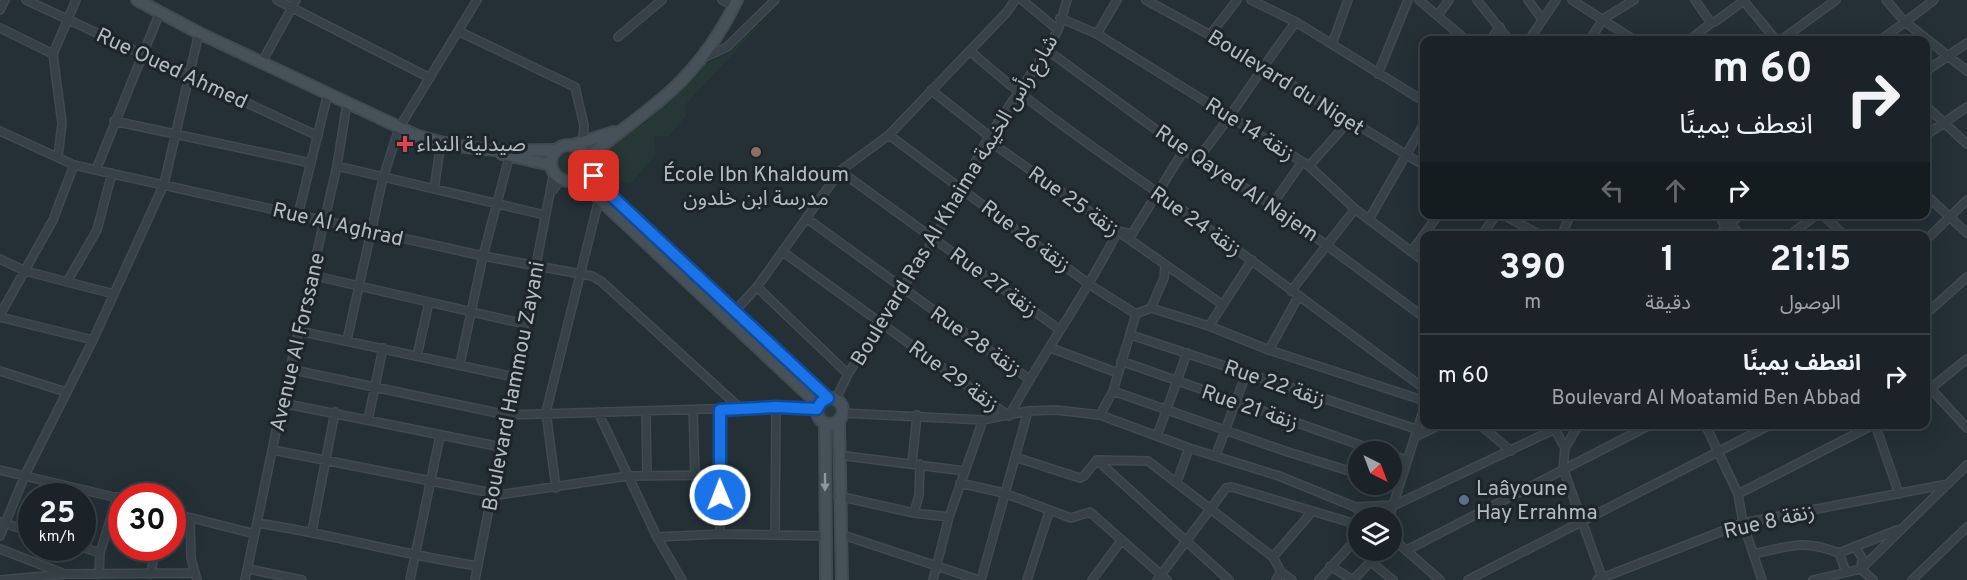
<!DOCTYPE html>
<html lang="ar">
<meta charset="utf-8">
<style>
:root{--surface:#1b2328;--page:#242b30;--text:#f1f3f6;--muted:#a0a4a8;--line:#394045}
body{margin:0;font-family:Overpass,"Noto Sans Arabic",sans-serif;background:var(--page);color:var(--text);direction:rtl;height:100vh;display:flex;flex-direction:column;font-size:22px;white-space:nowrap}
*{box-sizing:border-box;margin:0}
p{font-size:20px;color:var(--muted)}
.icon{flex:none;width:33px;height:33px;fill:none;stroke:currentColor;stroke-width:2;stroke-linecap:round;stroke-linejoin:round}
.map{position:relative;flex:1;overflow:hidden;direction:ltr}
.sheet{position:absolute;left:1420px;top:231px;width:510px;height:198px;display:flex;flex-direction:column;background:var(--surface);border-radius:12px;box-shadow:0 6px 24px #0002,0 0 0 2px var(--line);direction:rtl}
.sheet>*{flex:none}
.top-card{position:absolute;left:1420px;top:36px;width:510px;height:183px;border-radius:12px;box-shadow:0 6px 24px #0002,0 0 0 2px var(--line);direction:rtl;background:#1b2328;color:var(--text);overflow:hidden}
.needle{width:39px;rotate:138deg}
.controls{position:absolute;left:1348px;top:441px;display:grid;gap:12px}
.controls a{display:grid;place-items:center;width:54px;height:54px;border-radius:50%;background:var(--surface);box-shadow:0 6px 24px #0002,0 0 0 2px var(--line);font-size:30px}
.speed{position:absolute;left:18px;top:483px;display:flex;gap:12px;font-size:30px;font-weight:700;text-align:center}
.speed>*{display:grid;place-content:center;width:78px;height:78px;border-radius:50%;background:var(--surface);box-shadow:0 6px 24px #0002,0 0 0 2px var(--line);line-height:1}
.speed small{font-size:15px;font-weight:400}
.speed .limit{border:9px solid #d22;background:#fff;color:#111}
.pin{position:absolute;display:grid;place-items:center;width:51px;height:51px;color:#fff;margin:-26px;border-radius:12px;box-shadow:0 3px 9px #0006}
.me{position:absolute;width:66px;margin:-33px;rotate:359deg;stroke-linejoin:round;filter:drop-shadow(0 0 4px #0008)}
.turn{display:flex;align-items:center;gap:21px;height:126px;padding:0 18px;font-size:27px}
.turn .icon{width:78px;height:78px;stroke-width:2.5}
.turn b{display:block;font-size:42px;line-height:51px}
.lanes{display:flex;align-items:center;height:57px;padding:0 18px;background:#0003;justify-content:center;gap:30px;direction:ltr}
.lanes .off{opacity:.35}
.eta{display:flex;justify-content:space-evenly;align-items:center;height:102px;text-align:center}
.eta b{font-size:36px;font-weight:700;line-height:42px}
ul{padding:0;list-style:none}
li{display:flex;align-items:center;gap:18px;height:84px;padding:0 18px;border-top:2px solid var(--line)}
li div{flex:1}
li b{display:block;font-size:22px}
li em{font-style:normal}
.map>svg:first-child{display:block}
.green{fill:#263736}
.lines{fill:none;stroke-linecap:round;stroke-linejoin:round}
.street-casing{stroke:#404a50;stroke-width:10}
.secondary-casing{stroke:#404a50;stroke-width:14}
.street{stroke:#374147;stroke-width:7}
.secondary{stroke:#465159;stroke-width:10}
.oneway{fill:#8c979e}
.route-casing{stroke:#114b97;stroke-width:15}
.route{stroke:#1a73e8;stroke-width:10}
.health-dot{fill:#e0444e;stroke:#1d252b;stroke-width:2}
.education-dot{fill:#8d6e63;stroke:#1d252b;stroke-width:2}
.service-dot{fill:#5c6f8a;stroke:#1d252b;stroke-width:2}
.labels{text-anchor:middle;stroke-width:6;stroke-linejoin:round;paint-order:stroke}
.street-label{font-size:21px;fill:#b2bcc3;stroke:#1d252b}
.poi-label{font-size:21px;fill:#b2bcc3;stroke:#1d252b;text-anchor:start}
</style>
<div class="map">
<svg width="1967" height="580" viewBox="0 0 1967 580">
<rect width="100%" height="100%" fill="#242f36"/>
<path class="green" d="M772 12 685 105 686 116 669 136H655L656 155 630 184 614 178 607 184 597 170 601 151 646 122 700 66 727 54Z
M556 162a13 13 0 1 1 26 0a13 13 0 1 1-26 0Z
M821 412a9 9 0 1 1 18 0a9 9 0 1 1-18 0Z"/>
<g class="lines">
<g class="street-casing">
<path id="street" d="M26 0 318 136
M277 0 430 78
M722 0 734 6
M1022 0 1058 30
M1146 0 1210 35 1425 166
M1251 0 1296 22 1425 102
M1419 0 1466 40
M1477 0 1509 40
M1528 0 1542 19
M1572 0 1634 40
M1695 0 1711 23
M1743 0 1776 40
M1886 0 1904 21 1967 71
M0 10 5 0
M1438 15 1449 0
M1060 18 1097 34 1309 166 1355 209 1425 262
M0 28 53 54
M458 31 575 87 584 125 582 150
M1097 34 1117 0
M1210 35 1237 0
M618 37 662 0
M1490 40 1500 27
M1529 40 1556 0
M1590 40 1603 19 1634 0
M1690 40 1711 23 1716 21 1745 0
M1781 40 1836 0
M1881 40 1934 0
M1332 44 1348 0
M1047 50 1184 150 1272 205 1425 318
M970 51C1041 114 1118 164 1195 219 1272 275 1348 333 1425 389
M703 58 727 47 775 0
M262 62 296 0
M1926 71 1967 43
M1378 74 1408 0
M931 90 989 136 996 146 1223 305
M1926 106 1967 144
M114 121 311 163
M0 131 74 165 96 170 483 256 592 276 602 282 740 408
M889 135 1090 285 1136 314
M1926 135 1967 107
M58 157 62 123 53 54 76 0
M1199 157C1234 114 1262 66 1296 22
M337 166 545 215
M1309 166 1349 121
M96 170 160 12
M840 171 1060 330
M434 189 441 143
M553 190 561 179
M1926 195 1967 233
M1272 205 1302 162
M1502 214 1542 236
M1719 214 1725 227
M1822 214 1845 236
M298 215 328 93
M806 218 1029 379
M1369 219 1425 122
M1730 223 1741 236
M1481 236 1497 214
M1561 236 1571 214
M1720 236 1725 227 1742 214
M1789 236 1817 214
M1926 240 1967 200
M783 252 1009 416C1043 353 1085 296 1118 231L1132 234 1184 150
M1411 252 1439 214
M0 259 25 271 114 294
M311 275 525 324
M67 282 97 230 112 173
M757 287 848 374
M1291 291 1355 209
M1151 308 1209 326 1252 260
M735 311 757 287 840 171 889 135 1007 12 1015 0
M1926 314 1967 277
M0 315 53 220 74 165
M0 317 93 340
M1209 326 1269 350 1425 401
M299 331 514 377
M1131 335 1419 430
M347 340 383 178 399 128 477 0
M1051 348 1118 373
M1269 350 1298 297
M417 356 429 302
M1121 361 1380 452
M460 364 483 256 510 154
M289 369 507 415 776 407 817 409
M0 371 66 392
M1931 389 1967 428
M1113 391 1288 452 1359 474
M1926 392 1967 359
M836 399 848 374 934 239 989 136 1047 50 1058 30 1067 0
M282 403 501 447
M693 410 695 475
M720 410V534
M598 412 657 537 682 580
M646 412 647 476
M843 413 983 420 1028 411 1056 410 1100 415 1189 448 1279 476 1355 507 1366 518
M1100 415 1113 391 1136 314 1151 308 1164 278 1165 267
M368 420 383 348
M1479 424 1511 451
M1552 424 1565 448 1563 468 1603 580
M1705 424 1738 494 1743 523 1762 580
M1875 424 1899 494
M1157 436 1187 353
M1417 436 1442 424
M1565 448 1579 424
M273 450 492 493
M838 455 965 471
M1216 455 1246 374
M1392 455 1407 460
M1015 457 1080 478 1084 476 1097 460 1148 461 1273 557 1281 572 1292 580
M1097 460 1229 580
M912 463 917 415
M0 470 122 499
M1177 482 1189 448
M960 483 1004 493 1071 518 1090 512 1167 580
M556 488 546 412 599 199
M1738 494 1875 424
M491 496 628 476 720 475
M838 496 914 513 949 517
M1355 507 1395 505 1555 429
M172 513 255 534
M914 513 919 495 920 464
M190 518 191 558 197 580
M1389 518 1425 405
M0 522 32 532
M257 523C332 534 403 555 478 566
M312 531 335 412
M840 534 979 580
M775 535 776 407
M0 536 25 475 93 340 164 184 199 33
M657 537 720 534 825 536
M1392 538 1440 580
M1855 546 1862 558 1861 569
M82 547 100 553
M0 549 62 573
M1407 550 1652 424
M1839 553 1846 572
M1754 554C1790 546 1803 539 1839 553L1897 530
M1273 557 1311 513
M1371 562 1393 580
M1330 566 1353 580 1382 550
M248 569 302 580
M1861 569 1873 580
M99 574 100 553 117 497
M151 574 155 548
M0 580 66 574 194 573
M245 580 282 403 337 166 347 103
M410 580 440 436
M475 580 554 172
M933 580 949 517 983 420
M981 580 1028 411
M1027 580 1049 512
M1092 580 1121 541
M1157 580 1226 488 1232 487 1359 525
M1276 580 1281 572
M1319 580 1359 536
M1468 580 1772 424
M1597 580 1743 523 1948 484
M1813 580 1861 569 1967 465
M1912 580 1967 527"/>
</g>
<g class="secondary-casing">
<path id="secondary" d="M137 0 199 33 418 136C469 152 504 151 557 150
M573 145 614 132
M551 163a18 18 0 1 1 36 0a18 18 0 1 1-36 0Z
M502 154 551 165
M587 159C615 133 648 113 676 86 701 62 722 31 737 0
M587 165 601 186 828 398
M572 181 594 194 819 405
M817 411a13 13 0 1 1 26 0a13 13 0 1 1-26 0Z
M839 421 842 580
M825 423 826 580"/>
</g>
<use href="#street" class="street"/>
<use href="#secondary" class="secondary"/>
</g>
<defs><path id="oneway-solid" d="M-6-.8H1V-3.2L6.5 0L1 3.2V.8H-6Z" transform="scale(1.5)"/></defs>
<use class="oneway" href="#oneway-solid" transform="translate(825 482) rotate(90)"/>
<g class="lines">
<g class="route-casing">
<path id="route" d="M594 176 601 186 828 398 821 402 817 409 776 407 720 410V495"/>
</g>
<use href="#route" class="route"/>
</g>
<path class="health-dot" d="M402 135h6v6h6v6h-6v6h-6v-6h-6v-6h6z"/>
<circle class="education-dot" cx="756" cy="152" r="6"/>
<circle class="service-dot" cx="1464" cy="500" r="6"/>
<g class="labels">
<g class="street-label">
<text transform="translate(172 68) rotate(25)" y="7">Rue Oued Ahmed</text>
<text transform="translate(1286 82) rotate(32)" y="7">Boulevard du Niget</text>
<text transform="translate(1250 129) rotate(32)" y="7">Rue 14 زنقة</text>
<text transform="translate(1237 183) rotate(34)" y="7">Rue Qayed Al Najem</text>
<text transform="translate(954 200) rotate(-59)" y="7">Boulevard Ras Al Khaima شارع رأس الخيمة</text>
<text transform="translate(1074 201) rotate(35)" y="7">Rue 25 زنقة</text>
<text transform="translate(1196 221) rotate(35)" y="7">Rue 24 زنقة</text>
<text transform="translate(338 224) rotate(13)" y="7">Rue Al Aghrad</text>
<text transform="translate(1026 236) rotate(37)" y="7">Rue 26 زنقة</text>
<text transform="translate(994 282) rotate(36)" y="7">Rue 27 زنقة</text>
<text transform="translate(976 341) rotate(35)" y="7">Rue 28 زنقة</text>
<text transform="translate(297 342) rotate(-77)" y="7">Avenue Al Forssane</text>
<text transform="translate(954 376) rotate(36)" y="7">Rue 29 زنقة</text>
<text transform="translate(1275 383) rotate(19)" y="7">Rue 22 زنقة</text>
<text transform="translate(513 386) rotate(-79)" y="7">Boulevard Hammou Zayani</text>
<text transform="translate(1250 407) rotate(19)" y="7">Rue 21 زنقة</text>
<text transform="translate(1769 521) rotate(-13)" y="7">Rue 8 زنقة</text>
</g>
<g class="poi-label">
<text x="417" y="151">صيدلية النداء</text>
<text x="756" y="181" text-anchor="middle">École Ibn Khaldoum<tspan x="756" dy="24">مدرسة ابن خلدون</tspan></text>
<text x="1476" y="495">Laâyoune<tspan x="1476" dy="24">Hay Errahma</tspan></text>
</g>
</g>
</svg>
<div class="controls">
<a><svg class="needle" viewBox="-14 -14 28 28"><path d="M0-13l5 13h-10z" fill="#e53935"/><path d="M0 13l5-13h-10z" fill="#a0a4a8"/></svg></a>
<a><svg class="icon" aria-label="layers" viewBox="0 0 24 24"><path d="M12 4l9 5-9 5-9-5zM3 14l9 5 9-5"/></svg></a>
</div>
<div class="speed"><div>25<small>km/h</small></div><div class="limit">30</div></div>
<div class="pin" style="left:594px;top:176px;background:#d93025"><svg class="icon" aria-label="arrive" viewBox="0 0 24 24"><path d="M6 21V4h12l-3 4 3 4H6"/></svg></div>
<svg class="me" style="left:720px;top:495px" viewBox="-20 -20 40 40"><circle r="17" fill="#1a73e8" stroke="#fff" stroke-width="3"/><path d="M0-11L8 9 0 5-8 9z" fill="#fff"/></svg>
<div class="top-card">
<div class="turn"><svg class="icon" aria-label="right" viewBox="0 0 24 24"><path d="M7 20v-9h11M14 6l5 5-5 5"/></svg><div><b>60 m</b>انعطف يمينًا</div></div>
<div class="lanes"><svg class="icon off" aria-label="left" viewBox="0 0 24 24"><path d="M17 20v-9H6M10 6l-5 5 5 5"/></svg><svg class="icon off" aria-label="ahead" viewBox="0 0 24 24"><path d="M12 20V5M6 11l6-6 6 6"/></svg><svg class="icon" aria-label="right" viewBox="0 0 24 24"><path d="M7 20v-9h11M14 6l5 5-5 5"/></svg></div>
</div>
<section class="sheet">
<div class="eta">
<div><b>21:15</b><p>الوصول</p></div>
<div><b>1</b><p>دقيقة</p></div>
<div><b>390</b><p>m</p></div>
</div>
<ul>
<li><svg class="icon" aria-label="right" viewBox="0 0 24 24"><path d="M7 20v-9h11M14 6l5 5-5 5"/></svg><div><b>انعطف يمينًا</b><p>Boulevard Al Moatamid Ben Abbad</p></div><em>60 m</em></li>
</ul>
</section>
</div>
